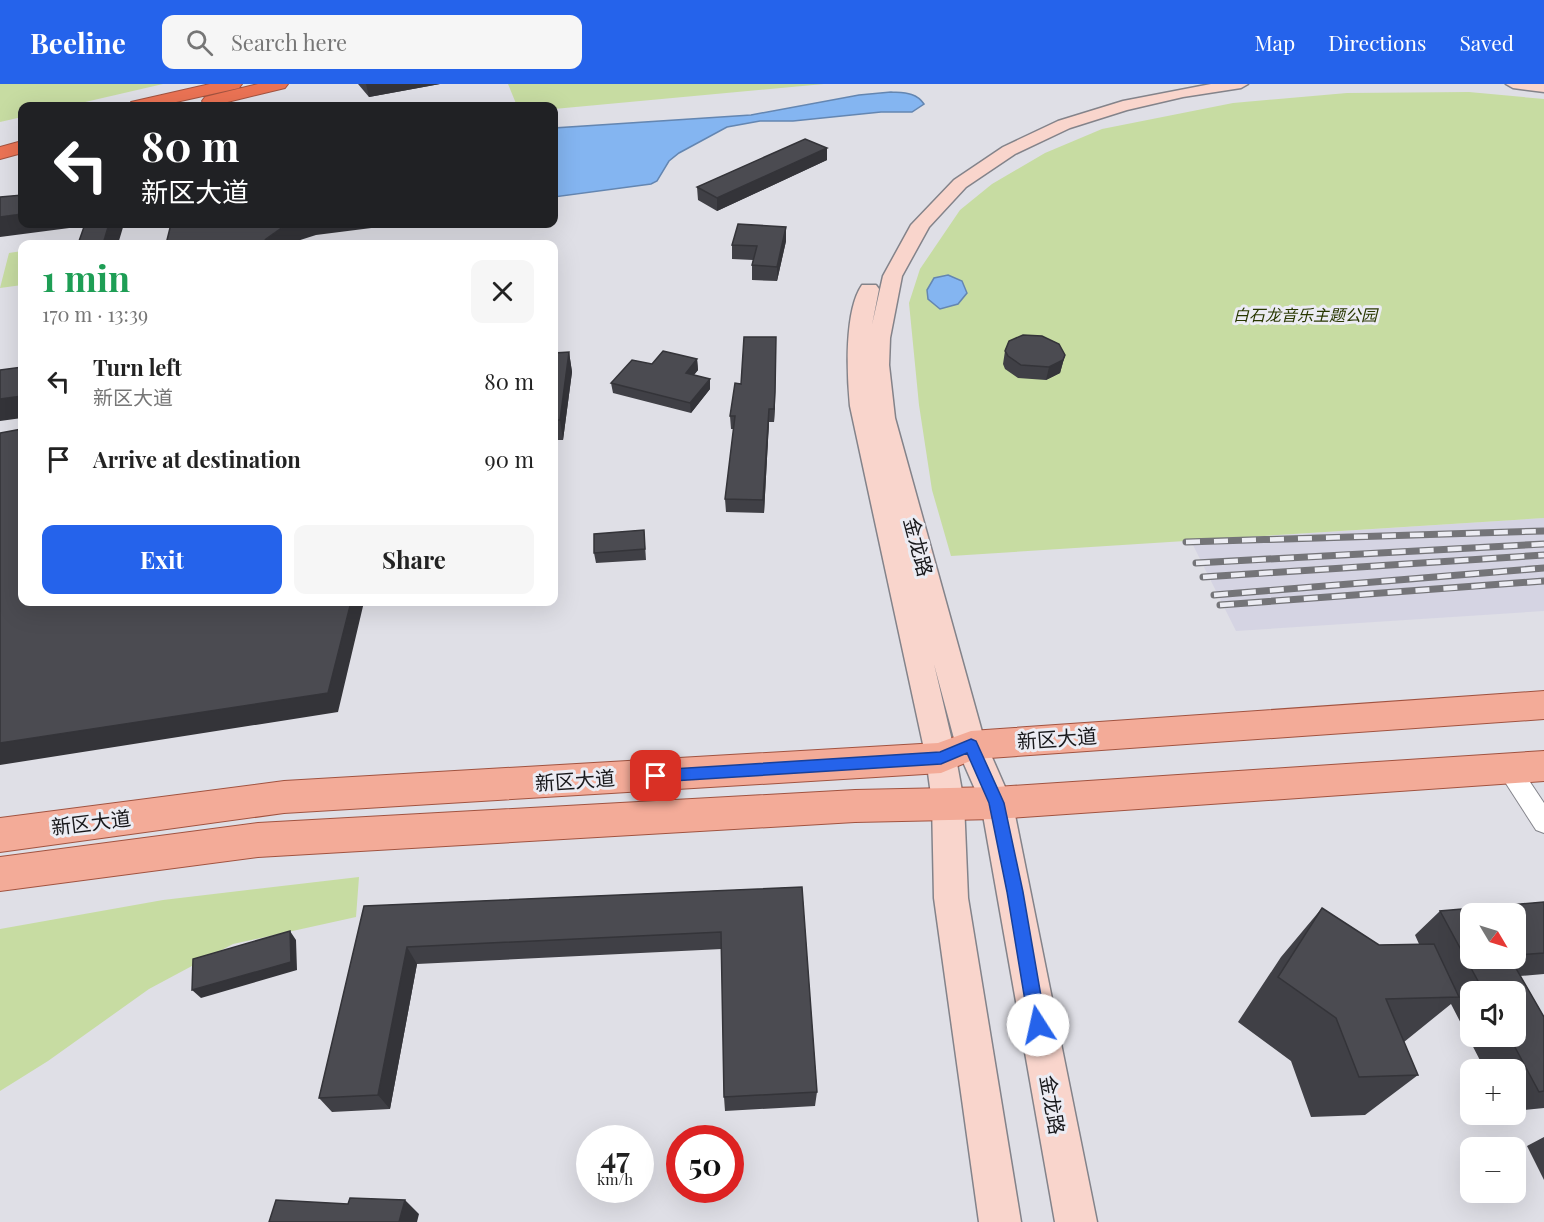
<!DOCTYPE html>
<meta charset="utf-8">
<style>
:root{--surface:#fff;--page:#f6f6f6;--text:#222;--muted:#767676;--accent:#2563eb}
body{margin:0;font-family:"Playfair Display","Noto Sans SC",serif;background:var(--page);color:var(--text);height:100vh;display:flex;flex-direction:column;font-size:22px;white-space:nowrap}
*{box-sizing:border-box;margin:0}
p{font-size:20px;color:var(--muted)}
.icon{flex:none;width:33px;height:33px;fill:none;stroke:currentColor;stroke-width:2;stroke-linecap:round;stroke-linejoin:round}
.map{position:relative;flex:1;overflow:hidden}
.sheet{position:absolute;left:18px;top:156px;width:540px;height:366px;display:flex;flex-direction:column;background:var(--surface);border-radius:12px;box-shadow:0 6px 24px #0002}
.sheet>*{flex:none}
.hud{position:absolute;left:18px;top:18px;width:540px;height:126px;border-radius:12px;box-shadow:0 6px 24px #0002;background:#202124;color:#fff;overflow:hidden}
.needle{width:39px;rotate:128deg}
.tools{position:absolute;left:1460px;top:819px;display:grid;gap:12px}
.tools a{display:grid;place-items:center;width:66px;height:66px;border-radius:12px;background:var(--surface);box-shadow:0 6px 24px #0002;font-size:30px}
.speed{position:absolute;left:576px;top:1041px;display:flex;gap:12px;font-size:30px;font-weight:700;text-align:center}
.speed>*{display:grid;place-content:center;width:78px;height:78px;border-radius:50%;background:var(--surface);box-shadow:0 6px 24px #0002;line-height:1}
.speed small{font-size:15px;font-weight:400}
.speed .limit{border:9px solid #d22;background:#fff;color:#111}
.pin{position:absolute;display:grid;place-items:center;width:51px;height:51px;color:#fff;margin:-26px;border-radius:12px;box-shadow:0 3px 9px #0006}
.me{position:absolute;width:66px;margin:-33px;rotate:350deg;stroke-linejoin:round;filter:drop-shadow(0 0 4px #0008)}
.turn{display:flex;align-items:center;gap:21px;height:126px;padding:0 24px;font-size:27px}
.turn .icon{width:78px;height:78px;stroke-width:2.5}
.turn b{display:block;font-size:42px;line-height:51px}
.round{display:grid;place-items:center;flex:none;width:63px;height:63px;border-radius:12px;background:var(--page)}
.summary{display:flex;align-items:center;justify-content:space-between;height:102px;padding:0 24px}
h1{font-size:36px;font-weight:700;line-height:45px;color:#1e9e55}
.action{display:flex;gap:12px;margin-top:auto;padding:12px 24px}
.action a{flex:1;height:69px;border-radius:12px;background:var(--accent);color:#fff;font-size:24px;font-weight:700;line-height:69px;text-align:center}
.action a+a{background:var(--page);color:var(--text)}
ul{padding:0;list-style:none}
li{display:flex;align-items:center;gap:18px;height:78px;padding:0 24px}
li div{flex:1}
li b{display:block;font-size:22px}
li em{font-style:normal}
header{display:flex;align-items:center;gap:36px;box-sizing:border-box;height:84px;padding:0 30px;background:var(--accent);color:#fff}
header strong{font-size:28px}
nav{display:flex;gap:33px;margin-inline-start:auto;font-size:21px}
.search{width:420px;height:54px;background:var(--page);display:flex;align-items:center;gap:15px;box-sizing:border-box;padding:0 21px;border-radius:12px;color:var(--muted);font-size:22px}
.map>svg:first-child{display:block}
.built{fill:#d5d4e3}
.green{fill:#c7dca2}
.water{fill:#84b5f1;stroke:#6486b1;stroke-width:1.5}
.lines{fill:none;stroke-linecap:round;stroke-linejoin:round}
.street-casing{stroke:#83838a;stroke-width:2}
.secondary-casing{stroke:#83838a;stroke-width:3}
.primary-casing{stroke:#a15340;stroke-width:2}
.highway-casing{stroke:#a15340;stroke-width:2}
.street{fill:#fff;fill-rule:evenodd}
.secondary{fill:#f9d5cc;fill-rule:evenodd}
.primary{fill:#f3ab98;fill-rule:evenodd}
.highway{fill:#eb7354;fill-rule:evenodd}
.rail-casing{stroke:#747478;stroke-width:7}
.rail{stroke:#ececf3;stroke-width:4.5;stroke-dasharray:14;stroke-linecap:butt}
.wall{fill:#404046;fill-rule:evenodd}
.shaded-wall{fill:#343439}
.building{fill:#4b4b51;stroke:#343439;stroke-width:1.5}
.route{fill:#2563eb;stroke:#184099;stroke-width:1.5}
.labels{text-anchor:middle;stroke-width:6;stroke-linejoin:round;paint-order:stroke}
.far-park-label{font-size:16px;font-style:italic;fill:#283700;stroke:#ececf3}
.street-label{font-size:20px;fill:#18181b;stroke:#ececf3}
</style>
<header>
<strong>Beeline</strong>
<div class="search"><svg class="icon" aria-label="search" viewBox="0 0 24 24"><circle cx="10" cy="10" r="6"/><path d="M15 15l6 6"/></svg>Search here</div>
<nav><a>Map</a><a>Directions</a><a>Saved</a></nav>
</header>
<div class="map">
<svg width="1544" height="1138" viewBox="0 0 1544 1138">
<rect width="100%" height="100%" fill="#dfdfe6"/>
<path class="built" d="M1544 434V527L1236 547 1191 457Z"/>
<path class="green" d="M0 0H163L68 22H22V33L0 38Z
M508 0H824L554 25V22H517Z
M1469 8 1544 15V434L951 472 932 406 919 321 909 219 920 185 960 126 992 100 1045 69 1102 45 1233 19 1347 9Z
M22 167V201L0 204 9 169Z
M359 793 356 833 233 860 149 905 48 977 0 1007V845L163 816Z"/>
<path class="water" d="M891 8C904 9 916 8 924 20L912 28H881L793 37H760L727 43 679 69 669 77 657 97 651 100 554 113V44L751 31 859 11Z
M948 191 962 197 967 209 958 220 940 225 928 215 927 206 934 194Z"/>
<g class="lines">
<g class="street-casing">
<path id="street" d="M1508 674 1516 677 1544 719V749L1536 746 1496 684 1500 677Z"/>
</g>
<g class="secondary-casing">
<path id="secondary" d="M1211 0H1248L1241 4 1183 13 1127 26 1070 44 1015 70 966 103 929 143 902 192 890 254 889 281 895 334 984 655 1009 712 1015 731 1097 1138H1055L983 731 978 712 956 662 934 580 956 674 964 718 968 814 1021 1138H979L934 814 932 718 926 674 850 322C847 291 844 227 862 201H876L879 205 872 241 883 192 911 141 954 96 1003 63 1058 37 1123 17Z
M1506 0H1544V8L1513 4Z"/>
</g>
<g class="primary-casing">
<path id="primary" d="M1544 607V635L975 675 941 689 284 729 0 768V734L284 697 938 659 971 647Z
M1544 667V697L996 735 855 738 258 773 0 807V773L258 739 855 706 996 703Z"/>
</g>
<g class="highway-casing">
<path id="highway" d="M210 0H242L239 4 158 22H128L131 18Z
M258 0H288L285 4 211 22 205 21 202 17 205 13Z
M22 57V69L0 75V63Z"/>
</g>
<use href="#street" class="street"/>
<use href="#secondary" class="secondary"/>
<use href="#primary" class="primary"/>
<use href="#highway" class="highway"/>
<g class="rail-casing">
<path id="rail" d="M1186 458 1544 447
M1196 479 1544 460
M1203 493 1544 471
M1214 511 1544 484
M1220 521 1544 497"/>
</g>
<use href="#rail" class="rail"/>
</g>
<path class="wall" d="M358 0H440L369 13Z
M827 64V76L717 127 698 116 697 103Z
M786 143V157L777 197 752 196V181L753 176 732 175V161Z
M1005 267 1065 271 1060 289 1046 296 1018 294 1005 285 1003 280Z
M569 268 572 288 563 356H554V269Z
M697 275 698 286 694 291 710 305 691 329 613 309 611 299 652 280Z
M775 321 774 338H769L764 429 726 428 725 415 734 345H731L730 332Z
M644 446 646 476 596 479 594 469Z
M802 803 817 1008 815 1022 725 1027 724 1013 722 865 417 880 390 1025 332 1028 319 1014 364 822Z
M1544 818V890L1520 892 1544 933V1024L1515 1027V986H1485L1451 920 1404 958 1418 991 1365 1031 1311 1033 1291 977 1238 938 1281 873 1322 824 1379 861 1419 860 1415 851 1440 827ZM1515 830V874H1470ZM1470 908H1515V952H1470Z
M1544 1053V1096L1527 1062Z"/>
<path class="shaded-wall" d="M366 0H440L369 13Z
M827 64V76L717 127V114Z
M22 130V140H100L0 153V133Z
M109 140H124L118 160H103Z
M287 140H403L316 151 294 158 291 160H262L266 155Z
M786 143V157L777 197V183Z
M776 253 775 321 774 338V325Z
M569 268 572 288 563 356 560 336Z
M1065 271 1060 289 1046 296 1049 283Z
M697 275 698 286 687 299 686 289Z
M710 295V305L691 329 690 319Z
M22 312V334L0 337V315Z
M769 325V338L764 429 763 416Z
M351 518H364L338 628 0 681V659Z
M290 847 296 856 297 886 201 914 192 906Z
M407 863 417 880 390 1025 378 1011Z
M405 1116 419 1130 417 1138H399Z"/>
<path class="building" d="M805 55 827 64 717 114 697 103Z
M22 111V130L0 133V113Z
M85 140H109L103 160H78Z
M171 140H287L266 155 262 160H166Z
M738 140 786 143 777 183 752 181 757 162 732 161Z
M1023 251 1042 252 1059 260 1065 271 1063 276 1049 283 1021 281 1008 272 1005 267 1009 257Z
M744 253H776L775 308 774 325H769L763 416 725 415 735 332H730L735 299 741 300Z
M663 267 697 275 686 289 710 295 690 319 611 299 632 276 652 280Z
M569 268 560 336H554V269Z
M22 283V312L0 315V286Z
M22 345V518H351L328 609 0 659V349Z
M644 446 645 465 594 469V450Z
M802 803 817 1008 724 1013 721 848 407 863 378 1011 319 1014 364 822Z
M1544 818V869L1515 871V830H1470V874H1510L1544 933V1007L1539 1008 1509 952H1515V908H1484L1440 827Z
M1322 824 1379 861 1434 860 1459 913 1386 915 1418 991 1359 993 1336 934 1278 893Z
M290 847 291 878 192 906 193 875Z
M350 1114 405 1116 399 1138H269L276 1116 348 1120Z"/>
<path class="route" d="M971 655 976 657 1004 719 1023 808 1046 941 1044 947 1038 950 1031 947 1029 941 1007 808 989 719 967 669 941 680 656 698 650 697 648 692 650 688 656 686 940 668Z"/>
<g class="labels">
<g class="far-park-label">
<text x="1305" y="237">白石龙音乐主题公园</text>
</g>
<g class="street-label">
<text transform="translate(918 463) rotate(75)" y="7">金龙路</text>
<text transform="translate(1057 655) rotate(-4)" y="7">新区大道</text>
<text transform="translate(575 697) rotate(-4)" y="7">新区大道</text>
<text transform="translate(91 739) rotate(-7)" y="7">新区大道</text>
<text transform="translate(1052 1021) rotate(80)" y="7">金龙路</text>
</g>
</g>
</svg>
<div class="tools">
<a><svg class="needle" viewBox="-14 -14 28 28"><path d="M0-13l5 13h-10z" fill="#e53935"/><path d="M0 13l5-13h-10z" fill="#767676"/></svg></a>
<a><svg class="icon" aria-label="sound" viewBox="0 0 24 24"><path d="M4 9h4l5-4v14l-5-4H4zM17 9q2 3 0 6"/></svg></a>
<a>+</a>
<a>−</a>
</div>
<div class="speed"><div>47<small>km/h</small></div><div class="limit">50</div></div>
<div class="pin" style="left:656px;top:692px;background:#d93025"><svg class="icon" aria-label="arrive" viewBox="0 0 24 24"><path d="M6 21V4h12l-3 4 3 4H6"/></svg></div>
<svg class="me" style="left:1038px;top:941px" viewBox="-20 -20 40 40"><circle r="19" fill="#fff"/><path d="M0-13L10 11 0 6-10 11z" fill="#2563eb"/></svg>
<div class="hud">
<div class="turn"><svg class="icon" aria-label="left" viewBox="0 0 24 24"><path d="M17 20v-9H6M10 6l-5 5 5 5"/></svg><div><b>80 m</b>新区大道</div></div>
</div>
<section class="sheet">
<div class="summary"><div><h1>1 min</h1><p>170 m · 13:39</p></div><a class="round"><svg class="icon" aria-label="close" viewBox="0 0 24 24"><path d="M6 6l12 12M18 6L6 18"/></svg></a></div>
<ul>
<li><svg class="icon" aria-label="left" viewBox="0 0 24 24"><path d="M17 20v-9H6M10 6l-5 5 5 5"/></svg><div><b>Turn left</b><p>新区大道</p></div><em>80 m</em></li>
<li><svg class="icon" aria-label="arrive" viewBox="0 0 24 24"><path d="M6 21V4h12l-3 4 3 4H6"/></svg><div><b>Arrive at destination</b></div><em>90 m</em></li>
</ul>
<div class="action"><a>Exit</a><a>Share</a></div>
</section>
</div>
